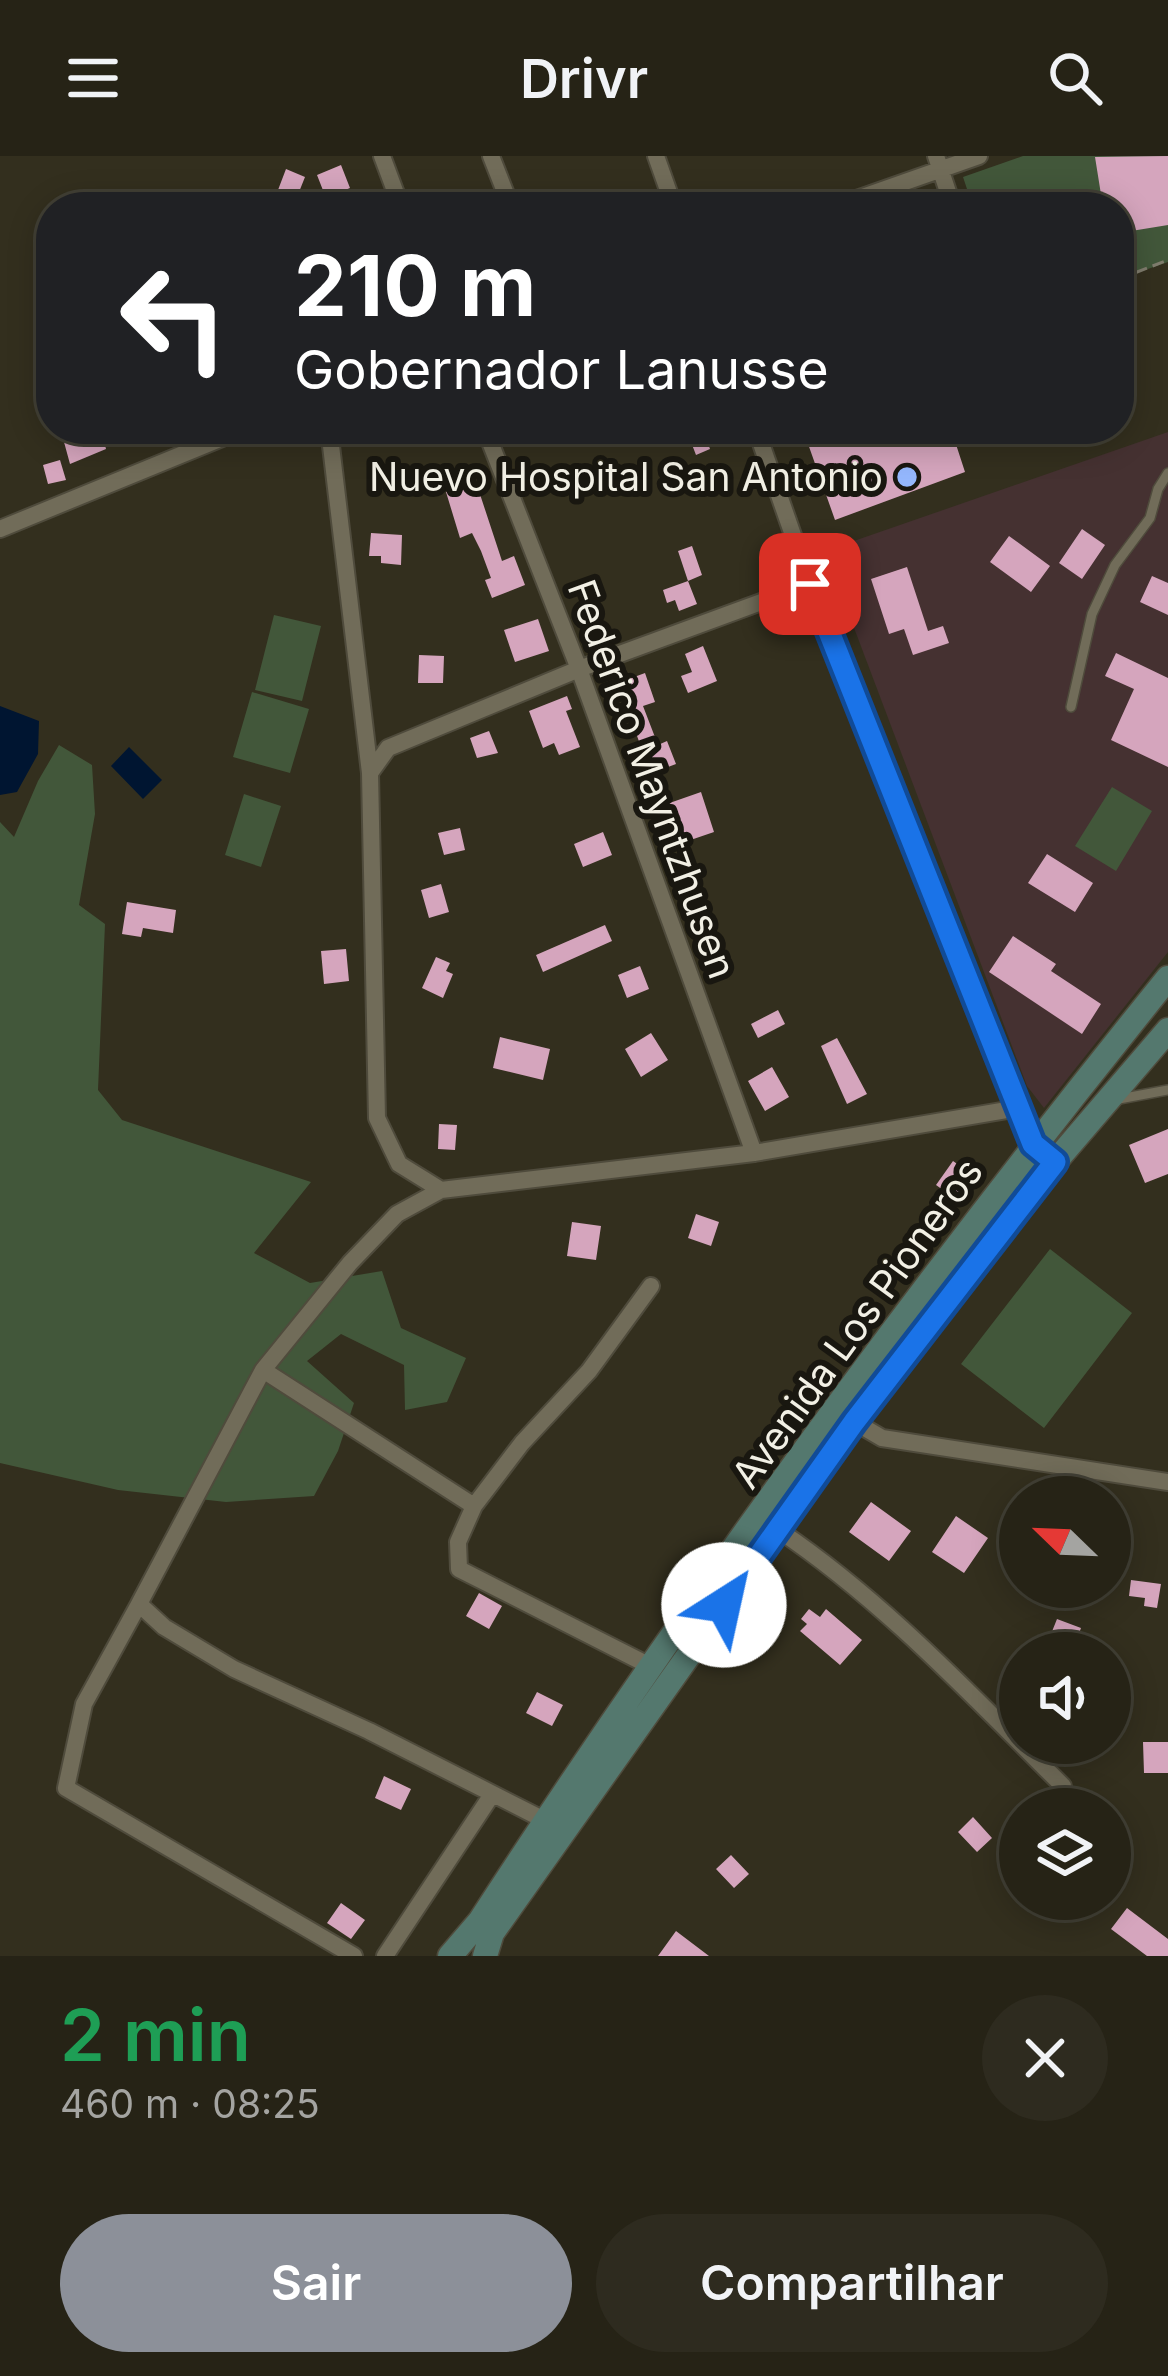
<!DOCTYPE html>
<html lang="pt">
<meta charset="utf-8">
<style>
:root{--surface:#262316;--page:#2e2b1f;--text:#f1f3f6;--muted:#a4a4a1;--line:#424035;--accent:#8c9099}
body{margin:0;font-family:Inter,sans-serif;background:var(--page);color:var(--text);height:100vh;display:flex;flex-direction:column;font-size:45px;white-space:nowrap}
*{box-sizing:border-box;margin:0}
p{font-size:39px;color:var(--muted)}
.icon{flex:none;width:66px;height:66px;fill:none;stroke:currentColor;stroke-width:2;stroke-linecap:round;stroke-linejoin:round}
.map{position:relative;height:1800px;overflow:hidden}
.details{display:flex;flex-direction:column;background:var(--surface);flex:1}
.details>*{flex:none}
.top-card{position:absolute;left:36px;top:36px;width:1098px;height:252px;border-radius:48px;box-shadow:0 6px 30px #0003,0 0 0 3px var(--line);background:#202124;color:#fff;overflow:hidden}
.needle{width:78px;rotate:293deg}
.controls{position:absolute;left:999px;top:1320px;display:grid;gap:24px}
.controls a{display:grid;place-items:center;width:132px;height:132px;border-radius:50%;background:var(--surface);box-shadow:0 6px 30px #0003,0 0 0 3px var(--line);font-size:60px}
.pin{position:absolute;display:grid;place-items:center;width:102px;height:102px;color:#fff;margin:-51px;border-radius:24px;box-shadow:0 6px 18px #0006}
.me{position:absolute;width:132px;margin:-66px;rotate:35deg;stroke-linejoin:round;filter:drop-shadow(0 0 9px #0008)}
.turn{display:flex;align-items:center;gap:42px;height:252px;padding:0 60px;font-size:54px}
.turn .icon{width:156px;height:156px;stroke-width:2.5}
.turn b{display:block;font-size:84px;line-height:102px}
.round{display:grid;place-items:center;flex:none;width:126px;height:126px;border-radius:63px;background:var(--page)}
.headline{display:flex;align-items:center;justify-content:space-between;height:204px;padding:0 60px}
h1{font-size:72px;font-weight:600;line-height:90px;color:#1e9e55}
.cta{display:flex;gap:24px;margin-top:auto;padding:24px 60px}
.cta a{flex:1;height:138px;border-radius:72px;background:var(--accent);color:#fff;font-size:48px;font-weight:600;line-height:138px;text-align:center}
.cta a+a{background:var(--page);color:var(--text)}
header{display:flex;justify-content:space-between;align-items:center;height:156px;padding:0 60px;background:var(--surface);font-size:54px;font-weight:600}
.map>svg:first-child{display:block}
.commercial{fill:#453131}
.green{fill:#42573a}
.water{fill:#001531}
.building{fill:#d5a5bd}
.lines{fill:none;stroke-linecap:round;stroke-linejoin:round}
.lane-casing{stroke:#4f4b3c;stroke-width:12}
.street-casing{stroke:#4f4b3c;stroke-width:20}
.secondary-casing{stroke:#4f4b3c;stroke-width:27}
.path{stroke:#7f7c6d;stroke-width:3;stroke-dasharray:12 6;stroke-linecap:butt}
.lane{stroke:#716c59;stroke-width:9}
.street{stroke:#716c59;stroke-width:16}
.secondary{stroke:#54786e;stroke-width:24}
.route-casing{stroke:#114b97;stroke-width:30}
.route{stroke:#1a73e8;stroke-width:21}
.poi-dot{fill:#94b7fd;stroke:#191710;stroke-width:4.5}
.labels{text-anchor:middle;stroke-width:12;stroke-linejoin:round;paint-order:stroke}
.poi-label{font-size:39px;fill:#f2f0e5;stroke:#191710;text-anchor:end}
.street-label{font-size:39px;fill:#f2f0e5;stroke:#191710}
</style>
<header><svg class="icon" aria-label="menu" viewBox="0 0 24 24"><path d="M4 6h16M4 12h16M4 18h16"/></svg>Drivr<svg class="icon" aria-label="search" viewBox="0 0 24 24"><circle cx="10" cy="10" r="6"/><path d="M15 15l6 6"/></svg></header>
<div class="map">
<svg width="1168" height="1800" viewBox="0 0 1168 1800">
<rect width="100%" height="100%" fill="#332f1e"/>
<path class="commercial" d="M1168 276V796L1044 952 1027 930 825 395Z"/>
<path class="green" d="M1023 0H1168V106L1119 123V51H973L963 21Z
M274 459 321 470 302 545 255 534Z
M252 536 309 553 290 617 233 601Z
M59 589 92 609 95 658 79 749 105 768 98 934 122 964 311 1026 254 1097 310 1127 382 1115 401 1172 466 1202 447 1246 405 1254 404 1209 341 1178 307 1205 354 1247 338 1295 314 1340 226 1346 118 1334 0 1307V666L14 681 38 625Z
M1112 631 1152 655 1116 715 1075 690Z
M244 638 281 650 261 711 225 699Z
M1050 1093 1132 1157 1044 1272 961 1208Z"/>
<path class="water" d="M0 550 39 565 38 598 17 636 0 639Z
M129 591 162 624 143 643 111 610Z"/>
<path class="building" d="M1168 0V69L1119 77V51H1103L1095 1Z
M341 9 350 32 326 42 317 19Z
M286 13 305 21 297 41 278 34Z
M105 273H132L105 289 106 293 70 308 64 286Z
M686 273H703L710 293 696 299Z
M839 273H951L965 316 835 364 807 285Z
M60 304 66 324 48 328 43 309Z
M472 314 502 405 514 400 525 429 492 442 485 424 491 422 481 395 472 377 460 382 446 336 452 334 448 324Z
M1082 373 1105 389 1082 423 1059 407Z
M371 377 402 379 401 409 381 407V400H369Z
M1009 380 1050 410 1031 436 990 406Z
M692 390 702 419 688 425 678 395Z
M907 411 928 475 943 470 949 487 913 499 904 473 889 478 871 423Z
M1152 420 1168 427V459L1140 446Z
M688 425 697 448 679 455 675 444 667 447 663 434Z
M538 463 549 495 515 506 504 474Z
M703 490 717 525 688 537 681 520 692 516 685 498Z
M1116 497 1168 522V611L1111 584 1134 533 1105 520Z
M419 499 444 500 443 527H418Z
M645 517 655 546 643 550 658 589 667 585 676 608 652 617 649 608 637 614 630 596 641 591 618 527Z
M567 540 572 553 566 555 580 591 559 599 554 587 543 592 529 555Z
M489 575 498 597 477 602 470 582Z
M701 636 714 676 673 690 661 650Z
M460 672 465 694 444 699 438 677Z
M603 676 612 699 583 711 574 688Z
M1047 698 1093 727 1075 756 1028 727Z
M441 728 449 756 429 762 421 734Z
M127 746 176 754 173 777 143 772 141 781 122 778Z
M605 769 612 785 543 816 536 799Z
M1013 780 1056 808 1051 815 1101 848 1082 878 989 816Z
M346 793 349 825 324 828 321 795Z
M436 801 450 807 446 815 453 818 443 842 422 832Z
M640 810 649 833 627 842 618 819Z
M778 854 785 868 758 882 751 868Z
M651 877 668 904 641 921 625 893Z
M500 881 550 893 543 924 493 912Z
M837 882 867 938 847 948 821 890Z
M772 911 789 941 765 955 748 925Z
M439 968 457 969 455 994 438 993Z
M1168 973V1018L1145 1027 1129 989Z
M953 1005 977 1022 960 1046 936 1029Z
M696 1058 719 1066 711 1090 688 1082Z
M572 1066 601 1070 596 1104 567 1100Z
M871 1346 911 1375 889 1405 849 1376Z
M956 1360 988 1382 964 1417 932 1396Z
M1131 1424 1161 1428 1157 1452 1144 1450 1145 1442 1129 1440Z
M479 1437 502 1450 489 1473 466 1460Z
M809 1453 820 1461 826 1453 862 1484 840 1509 800 1475 807 1468 801 1463Z
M1057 1463 1081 1472 1072 1497 1045 1493Z
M537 1536 563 1549 552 1570 526 1557Z
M1143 1586H1168V1617H1144Z
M384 1620 411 1633 401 1654 375 1642Z
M973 1661 992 1682 977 1696 958 1676Z
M731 1699 749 1718 734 1732 716 1713Z
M341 1747 365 1764 351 1783 327 1767Z
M1127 1752 1168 1783V1800H1147L1111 1773Z
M676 1775 709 1800H658Z"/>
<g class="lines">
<g class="lane-casing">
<path id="lane" d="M1071 551 1092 458 1115 409 1150 362 1158 333 1168 317
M1119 943 1168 934"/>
</g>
<g class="street-casing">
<path id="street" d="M382 0 401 51
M491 0 511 51
M656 0 674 51
M936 0 953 51
M834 51 979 0
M329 273 370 617
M485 273 579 513 754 997
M756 273 810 428 1033 988 1055 1006
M758 280 777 273
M0 373 244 273
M441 1034 399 1008 377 962 370 617 388 592 579 513 810 428
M263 1214 474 1350
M846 1261 882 1282 1168 1326
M777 1373C883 1444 972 1540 1063 1630
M139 1448 84 1548 66 1632 354 1800
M650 1510 459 1413 458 1386 474 1350 522 1287 589 1215 651 1130
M554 1669 369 1575 234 1513 164 1471 139 1448 263 1214 350 1107 397 1058 441 1034 754 997 1019 952
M385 1800 491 1640"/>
</g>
<g class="secondary-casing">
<path id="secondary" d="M450 1800 480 1765C692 1438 924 1124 1168 822
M485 1800 492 1777 854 1266 1055 1006 1168 874"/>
</g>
<path class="path" d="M1119 123 1168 104"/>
<use href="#lane" class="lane"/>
<use href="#street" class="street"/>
<use href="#secondary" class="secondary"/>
</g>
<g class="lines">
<g class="route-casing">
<path id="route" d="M724 1449 854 1266 1055 1006 1033 988 810 428"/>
</g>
<use href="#route" class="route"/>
</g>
<circle class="poi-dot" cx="907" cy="321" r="12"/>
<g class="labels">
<g class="poi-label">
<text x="883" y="335">Nuevo Hospital San Antonio</text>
</g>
<g class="street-label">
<text transform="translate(652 623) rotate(70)" y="14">Federico Mayntzhusen</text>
<text transform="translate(857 1167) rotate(-54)" y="14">Avenida Los Pioneros</text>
</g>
</g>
</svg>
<div class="controls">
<a><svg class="needle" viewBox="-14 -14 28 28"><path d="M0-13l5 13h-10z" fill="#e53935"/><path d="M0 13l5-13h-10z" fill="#a4a4a1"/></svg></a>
<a><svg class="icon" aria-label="sound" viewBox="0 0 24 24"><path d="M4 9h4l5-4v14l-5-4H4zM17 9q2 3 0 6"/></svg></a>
<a><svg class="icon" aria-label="layers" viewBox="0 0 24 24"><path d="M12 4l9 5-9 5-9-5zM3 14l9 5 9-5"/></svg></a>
</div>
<div class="pin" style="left:810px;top:428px;background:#d93025"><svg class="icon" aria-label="arrive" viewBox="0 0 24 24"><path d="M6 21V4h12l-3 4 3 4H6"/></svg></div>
<svg class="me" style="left:724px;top:1449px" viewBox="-20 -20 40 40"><circle r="19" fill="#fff"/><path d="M0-13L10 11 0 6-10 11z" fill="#1a73e8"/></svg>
<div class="top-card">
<div class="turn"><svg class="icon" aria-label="left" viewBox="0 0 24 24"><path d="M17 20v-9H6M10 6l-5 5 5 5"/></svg><div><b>210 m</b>Gobernador Lanusse</div></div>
</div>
</div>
<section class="details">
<div class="headline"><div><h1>2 min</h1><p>460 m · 08:25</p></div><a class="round"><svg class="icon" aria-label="close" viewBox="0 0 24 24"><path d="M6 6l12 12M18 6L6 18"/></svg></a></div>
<div class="cta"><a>Sair</a><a>Compartilhar</a></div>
</section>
